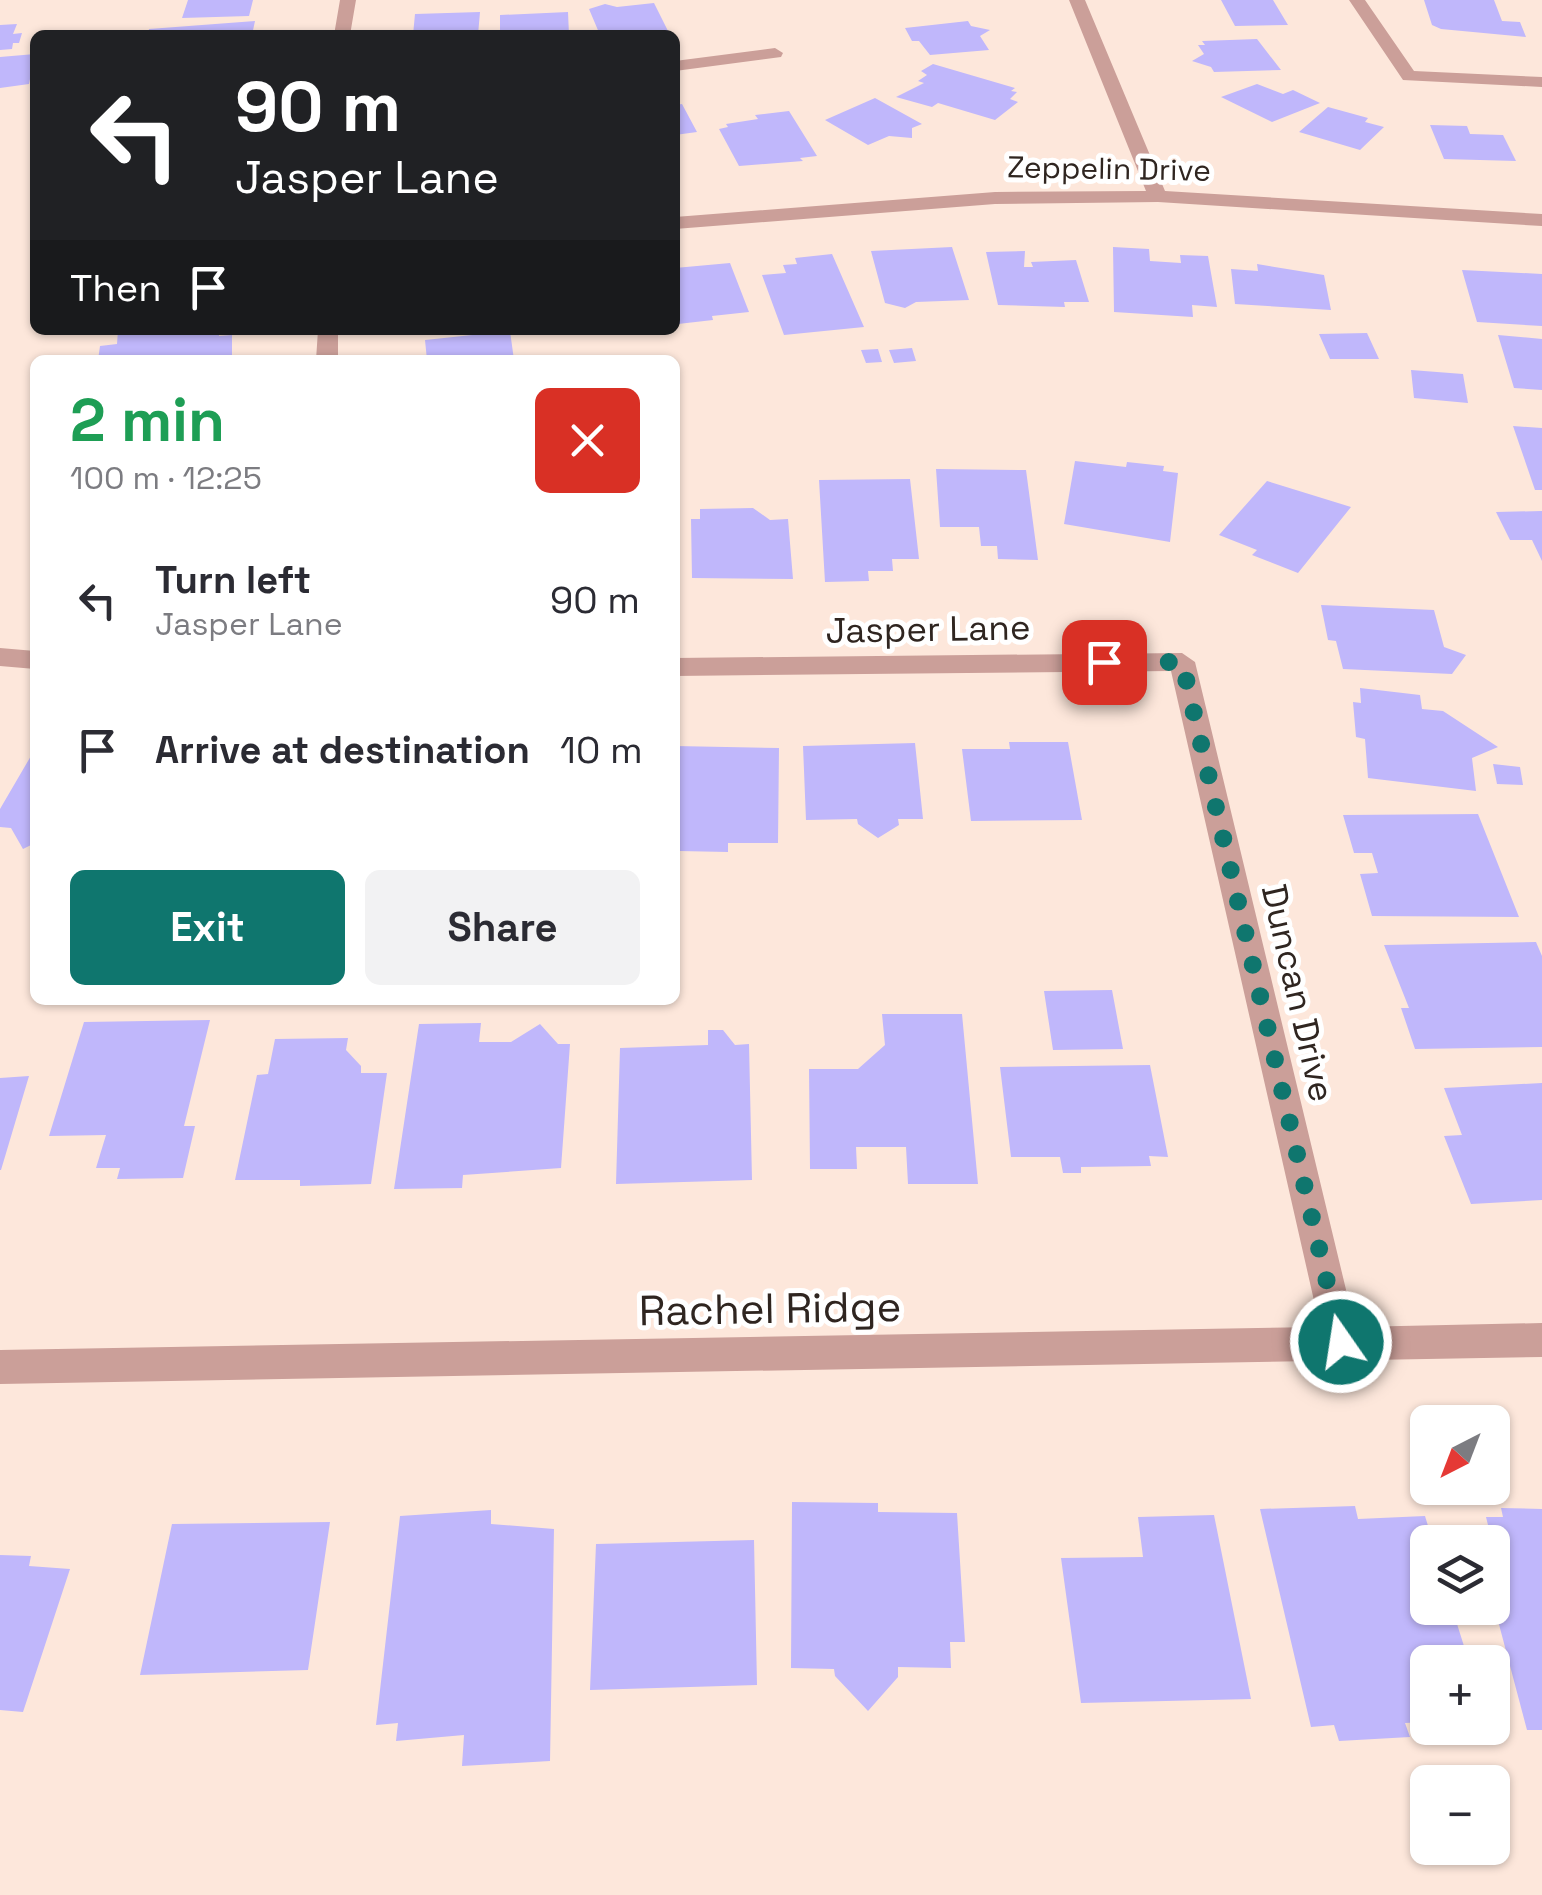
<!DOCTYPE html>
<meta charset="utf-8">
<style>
:root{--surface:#fff;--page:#f2f2f3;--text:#2b2b33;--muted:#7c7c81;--accent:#0f766e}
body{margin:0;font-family:"Space Grotesk",sans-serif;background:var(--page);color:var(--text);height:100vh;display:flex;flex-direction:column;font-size:38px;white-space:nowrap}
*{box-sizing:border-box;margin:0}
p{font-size:32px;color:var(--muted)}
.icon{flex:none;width:55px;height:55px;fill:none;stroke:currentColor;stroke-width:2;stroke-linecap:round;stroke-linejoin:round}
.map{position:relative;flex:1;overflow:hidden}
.drawer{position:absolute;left:30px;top:355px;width:650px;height:650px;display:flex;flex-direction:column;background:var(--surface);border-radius:15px;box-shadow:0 2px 8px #0004}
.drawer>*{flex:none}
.hud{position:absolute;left:30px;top:30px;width:650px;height:305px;border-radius:15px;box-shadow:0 2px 8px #0004;background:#202124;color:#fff;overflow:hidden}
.needle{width:65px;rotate:222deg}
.buttons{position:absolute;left:1410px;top:1405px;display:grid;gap:20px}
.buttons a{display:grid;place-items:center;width:100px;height:100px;border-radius:15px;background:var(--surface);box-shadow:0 2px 8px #0004;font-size:50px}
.pin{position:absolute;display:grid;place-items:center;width:85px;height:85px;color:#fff;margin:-42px;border-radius:20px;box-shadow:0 5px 15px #0006}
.me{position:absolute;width:110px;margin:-55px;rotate:347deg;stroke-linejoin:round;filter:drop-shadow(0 0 8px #0008)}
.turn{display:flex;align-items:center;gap:35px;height:210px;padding:0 40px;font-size:45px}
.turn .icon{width:130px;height:130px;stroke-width:2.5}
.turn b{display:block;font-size:70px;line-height:85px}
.then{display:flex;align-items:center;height:95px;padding:0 40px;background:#0003;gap:20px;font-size:38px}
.round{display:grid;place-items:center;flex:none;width:105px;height:105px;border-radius:15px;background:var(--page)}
.overview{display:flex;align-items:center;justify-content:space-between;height:170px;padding:0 40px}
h1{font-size:60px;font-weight:700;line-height:75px;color:#1e9e55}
.button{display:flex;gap:20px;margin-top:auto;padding:20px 40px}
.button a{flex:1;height:115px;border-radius:15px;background:var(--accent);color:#fff;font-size:40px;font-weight:700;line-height:115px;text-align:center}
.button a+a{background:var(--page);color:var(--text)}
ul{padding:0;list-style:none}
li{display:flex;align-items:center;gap:30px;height:150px;padding:0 40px}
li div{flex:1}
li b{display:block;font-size:38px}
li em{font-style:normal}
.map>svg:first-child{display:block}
.building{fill:#c0b7fb}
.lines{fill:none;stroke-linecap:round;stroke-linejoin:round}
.street{fill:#cb9f99;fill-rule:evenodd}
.route{stroke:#0f766e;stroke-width:18;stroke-dasharray:0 32.4}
.labels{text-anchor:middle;stroke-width:10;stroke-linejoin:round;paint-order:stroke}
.far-street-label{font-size:30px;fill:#2f2520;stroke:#fff}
.street-label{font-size:35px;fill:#2f2520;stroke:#fff}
.near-street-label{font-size:42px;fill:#2f2520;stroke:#fff}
</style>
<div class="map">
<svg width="1542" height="1895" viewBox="0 0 1542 1895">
<rect width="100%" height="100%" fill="#fde7db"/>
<path class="building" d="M188 0H253L249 16 182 18Z
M1221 0H1273L1288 25 1235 26Z
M1424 0H1494L1502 21 1520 22 1526 37 1441 29 1432 25Z
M654 3 669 33 600 35 589 9 605 4 617 7Z
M480 12 478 35H413L415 14Z
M568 12 569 35H500V15Z
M255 21 252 35H148L149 29Z
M968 21 971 26 990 30 980 36 989 50 930 55 919 41H912L905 28Z
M17 24 13 34 22 33 19 43H13L12 49 0 50V25Z
M1257 39 1281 70 1214 72 1211 67 1192 61 1204 54 1198 45H1205L1202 41Z
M35 54 29 84 0 88V57Z
M933 64 1015 88 1011 91 1017 92 1010 99 1018 102 995 120 938 103 932 107 896 97 924 83 918 81 927 75 921 71Z
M1257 84 1283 94 1293 90 1320 103 1272 122 1221 97Z
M875 98 922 124 912 128V138L889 136 868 145 825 120Z
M682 104 697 132 675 135V105Z
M1328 107 1368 118 1365 122 1384 127 1360 150 1299 132Z
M789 111 817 156 800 158 803 161 739 166 719 129 728 127 726 124 758 119 755 115Z
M1430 125 1467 126 1470 134 1503 135 1516 161 1444 159Z
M952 247 969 300 916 302 905 308 885 303 871 251Z
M1113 247 1149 249 1150 261 1181 263 1180 255 1208 256 1217 307 1192 305 1193 317 1114 312Z
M1025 251 1024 267H1033L1031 262 1076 260 1089 302H1064L1065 307 998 305 986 252Z
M832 254 864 327 784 335 762 275 786 273 783 265 797 264 795 258Z
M730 263 749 312 712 316 713 320 678 324 675 321V268Z
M1257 264 1324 275 1331 310 1235 304 1231 269 1258 271Z
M1462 270 1542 274V326L1477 322Z
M118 330H219V336L232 335V356L192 360H98L100 346 117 344Z
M510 331 514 360H427L425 340Z
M1367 333 1379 359H1330L1319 334Z
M1498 335 1542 339V390L1514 388Z
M912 348 916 361 894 363 889 350Z
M878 349 882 362 866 363 861 350Z
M1411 370 1463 374 1468 403 1414 398Z
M1513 426 1542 428V490H1535Z
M1075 461 1126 467 1127 462 1164 466 1163 471 1178 473 1170 542 1064 524Z
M936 469 1026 470 1038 560 998 559 997 546H981L979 527H940Z
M910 479 919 559H892L893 571H868L869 581 825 582 819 480Z
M1267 481 1351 507 1298 573 1252 555 1257 550 1219 535Z
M753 508 770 520 788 519 793 579 692 578 691 519H700V509Z
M1542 511V561L1532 540H1510L1496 512Z
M1321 605 1434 610 1444 647 1466 655 1452 674 1343 669 1336 641 1328 640Z
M1360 688 1420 695 1422 709 1443 711 1498 747 1472 758 1476 791 1368 778 1365 739 1356 737 1353 702 1361 703Z
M1009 742H1068L1082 820 971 821 962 749H1010Z
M915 743 923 819H898L899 825 878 838 858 824 857 819 806 820 803 746Z
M675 746 779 748 778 843H728V852L679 851V845H675Z
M35 749V843L23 849 11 828 0 827V809Z
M1493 764 1520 767 1523 785 1497 784Z
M1478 814 1519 917 1372 916 1360 874 1378 873 1372 853H1354L1343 815Z
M1536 942 1542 956V1047L1415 1049 1401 1008H1409L1384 945Z
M1112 990 1123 1049 1053 1050 1044 991Z
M882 1014H962L978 1184H908L906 1147H856L857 1169H810L809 1069H858L885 1045Z
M210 1020 184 1126H195L183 1178 117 1179 120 1168H96L106 1135 49 1136 84 1022Z
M481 1023 479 1042H511L540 1024 558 1044H570L561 1168 463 1175 462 1188 394 1189 419 1024Z
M708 1030H723L735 1045 749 1044 752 1180 616 1184 620 1048 708 1045Z
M348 1038 346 1050 361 1066V1073H387L371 1184 300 1186V1180H235L257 1075 268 1074 275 1039Z
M1150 1065 1168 1157 1149 1156 1151 1166 1081 1167V1173H1063L1060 1157H1011L1000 1067Z
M29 1076 1 1170H0V1078Z
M1542 1083V1200L1471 1204 1444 1136 1462 1135 1444 1088Z
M792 1502 878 1503V1512L957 1513 965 1642H950L951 1668 898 1667V1677L868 1711 835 1676 834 1669 791 1668Z
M1355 1506 1358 1519 1425 1516 1433 1542H1428V1608H1452L1469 1662H1428V1722L1405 1723 1410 1737 1339 1741 1334 1725 1311 1727 1260 1509Z
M1501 1508 1542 1509V1730H1527L1492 1598V1541L1486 1517H1503Z
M491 1510V1524L554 1529 550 1761 462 1766 464 1735 396 1741 398 1723 376 1725 400 1516Z
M1214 1515 1251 1699 1081 1703 1061 1558 1143 1557 1138 1517Z
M330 1522 308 1670 140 1675 172 1524Z
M754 1540 757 1685 590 1690 596 1544Z
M0 1555 31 1556 29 1566 70 1569 23 1712 0 1710Z"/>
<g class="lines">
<path class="street" d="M340 0H356L350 35H334Z
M1069 0H1085L1165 191 1542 214V226L1158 202 995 204 675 229V217L995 192 1146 191Z
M1349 0H1365L1414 71 1542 77V87L1403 80Z
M775 48 783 53 781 57 675 71V61Z
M318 330H338V360H316Z
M0 648 35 651V669L0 666Z
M1182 653 1195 662 1355 1327 1542 1323V1357L0 1384V1350L1320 1327 1171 671 675 676V658Z"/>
</g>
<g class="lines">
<path class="route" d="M1104 662H1182L1341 1342"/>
</g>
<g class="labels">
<g class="far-street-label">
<text transform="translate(1109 169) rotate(1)" y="10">Zeppelin Drive</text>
</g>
<g class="street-label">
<text transform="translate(928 629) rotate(-1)" y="12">Jasper Lane</text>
<text transform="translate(1298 993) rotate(77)" y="12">Duncan Drive</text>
</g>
<g class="near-street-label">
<text transform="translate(770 1308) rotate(-1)" y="15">Rachel Ridge</text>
</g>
</g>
</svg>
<div class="buttons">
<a><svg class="needle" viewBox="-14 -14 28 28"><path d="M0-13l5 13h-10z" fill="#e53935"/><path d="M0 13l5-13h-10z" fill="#7c7c81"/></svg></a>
<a><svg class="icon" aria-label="layers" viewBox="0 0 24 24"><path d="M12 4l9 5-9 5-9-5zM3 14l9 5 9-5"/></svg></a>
<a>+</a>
<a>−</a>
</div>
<div class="pin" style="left:1104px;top:662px;background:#d93025"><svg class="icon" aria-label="arrive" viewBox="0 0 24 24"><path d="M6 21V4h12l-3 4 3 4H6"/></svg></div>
<svg class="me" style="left:1341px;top:1342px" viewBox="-20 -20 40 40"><circle r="17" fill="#0f766e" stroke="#fff" stroke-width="3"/><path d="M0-11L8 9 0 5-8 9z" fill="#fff"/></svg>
<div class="hud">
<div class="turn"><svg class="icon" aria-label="left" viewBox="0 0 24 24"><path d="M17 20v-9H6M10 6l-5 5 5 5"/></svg><div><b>90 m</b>Jasper Lane</div></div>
<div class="then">Then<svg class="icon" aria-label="arrive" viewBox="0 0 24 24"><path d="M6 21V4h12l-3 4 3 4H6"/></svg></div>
</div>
<section class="drawer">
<div class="overview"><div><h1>2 min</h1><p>100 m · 12:25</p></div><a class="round" style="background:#d93025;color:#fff"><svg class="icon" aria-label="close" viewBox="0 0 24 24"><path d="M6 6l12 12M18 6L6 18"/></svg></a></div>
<ul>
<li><svg class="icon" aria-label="left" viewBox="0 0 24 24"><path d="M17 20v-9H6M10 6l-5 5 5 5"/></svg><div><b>Turn left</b><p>Jasper Lane</p></div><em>90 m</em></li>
<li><svg class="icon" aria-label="arrive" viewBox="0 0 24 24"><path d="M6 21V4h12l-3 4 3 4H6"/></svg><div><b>Arrive at destination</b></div><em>10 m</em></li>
</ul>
<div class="button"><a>Exit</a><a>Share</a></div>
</section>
</div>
